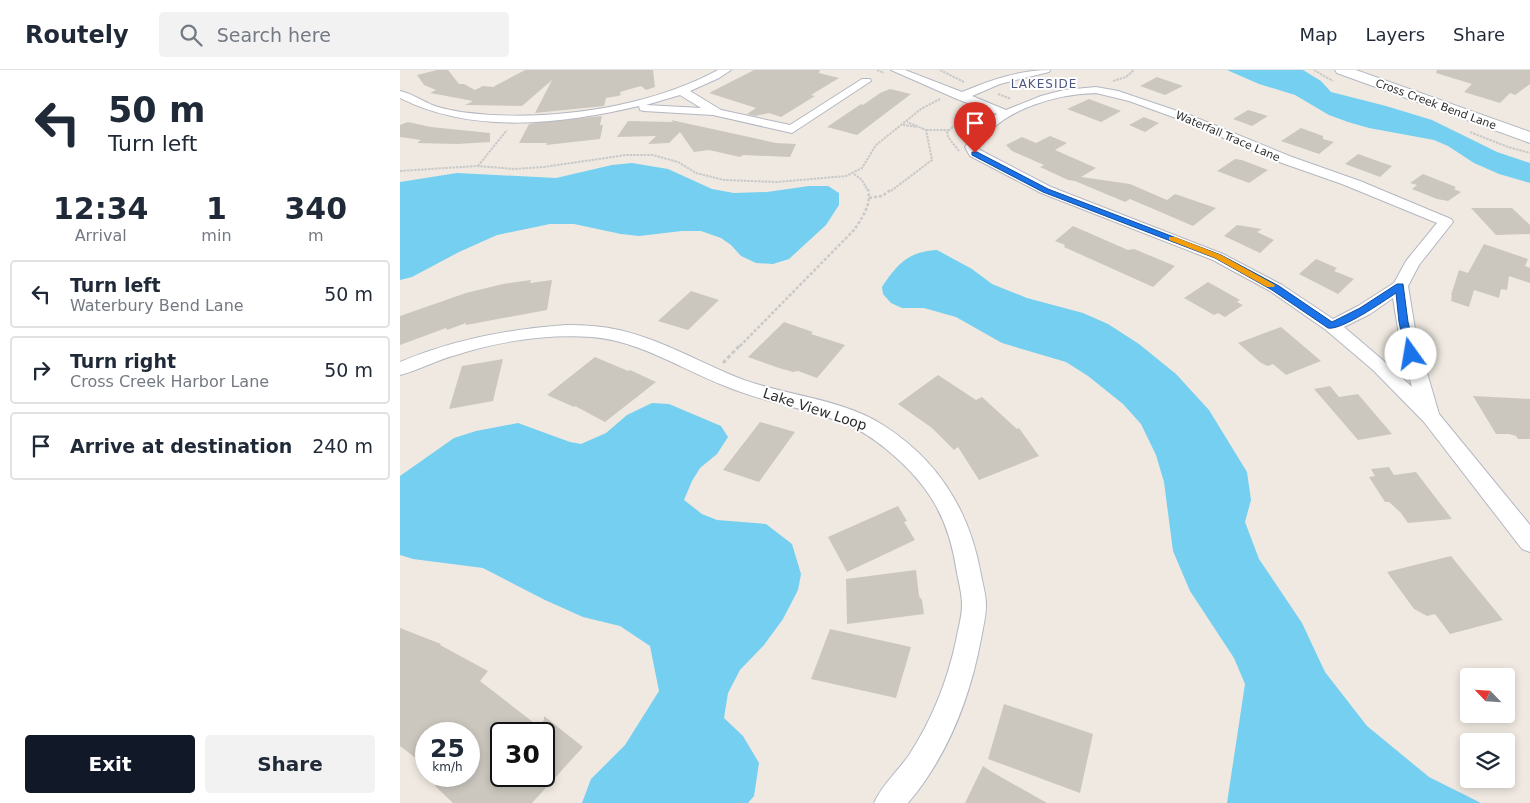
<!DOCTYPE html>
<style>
:root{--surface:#fff;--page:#f2f2f3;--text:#1f2937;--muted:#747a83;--line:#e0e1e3;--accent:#111827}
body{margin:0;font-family:"DejaVu Sans",sans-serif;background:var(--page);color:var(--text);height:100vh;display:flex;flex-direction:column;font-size:19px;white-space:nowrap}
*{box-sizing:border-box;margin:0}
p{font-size:16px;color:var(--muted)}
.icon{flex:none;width:28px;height:28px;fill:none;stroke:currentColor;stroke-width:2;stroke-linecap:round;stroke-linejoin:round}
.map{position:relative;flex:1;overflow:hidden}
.details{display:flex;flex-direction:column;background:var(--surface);width:400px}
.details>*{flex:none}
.banner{background:#fff;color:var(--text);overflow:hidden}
.needle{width:32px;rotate:295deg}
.tools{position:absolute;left:1060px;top:598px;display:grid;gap:10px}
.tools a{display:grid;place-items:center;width:55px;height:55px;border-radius:5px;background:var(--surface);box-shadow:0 2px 8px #0003;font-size:25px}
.speed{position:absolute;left:15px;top:652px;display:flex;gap:10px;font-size:25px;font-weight:700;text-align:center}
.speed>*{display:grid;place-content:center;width:65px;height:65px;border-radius:50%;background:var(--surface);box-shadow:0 2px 8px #0003;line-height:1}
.speed small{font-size:12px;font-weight:400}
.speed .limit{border:2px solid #111;border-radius:8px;background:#fff;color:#111}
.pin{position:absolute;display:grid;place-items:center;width:42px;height:42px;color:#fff;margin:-51px -21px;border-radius:50% 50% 50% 0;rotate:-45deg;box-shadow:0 0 5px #0007}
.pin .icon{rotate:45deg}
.me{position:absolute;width:55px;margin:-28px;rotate:347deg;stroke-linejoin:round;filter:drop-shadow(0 0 4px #0008)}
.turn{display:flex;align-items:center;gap:18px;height:105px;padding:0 25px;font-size:22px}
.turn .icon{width:65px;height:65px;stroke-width:2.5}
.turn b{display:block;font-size:35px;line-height:42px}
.eta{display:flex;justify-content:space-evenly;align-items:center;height:85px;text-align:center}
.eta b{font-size:30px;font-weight:800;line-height:35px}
.cta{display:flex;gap:10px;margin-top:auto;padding:10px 25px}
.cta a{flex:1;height:58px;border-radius:5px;background:var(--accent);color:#fff;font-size:20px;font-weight:800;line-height:58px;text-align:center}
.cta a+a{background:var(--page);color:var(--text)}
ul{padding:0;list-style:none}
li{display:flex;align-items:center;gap:15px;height:68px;margin:0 10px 8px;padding:0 15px;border:2px solid var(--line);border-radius:5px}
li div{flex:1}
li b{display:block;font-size:19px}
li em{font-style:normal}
header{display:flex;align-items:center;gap:30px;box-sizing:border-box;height:70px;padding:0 25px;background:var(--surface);border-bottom:1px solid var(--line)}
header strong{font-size:24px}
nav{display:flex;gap:28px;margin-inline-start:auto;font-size:18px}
.search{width:350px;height:45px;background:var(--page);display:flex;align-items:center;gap:12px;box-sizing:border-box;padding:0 18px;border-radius:5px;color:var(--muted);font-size:19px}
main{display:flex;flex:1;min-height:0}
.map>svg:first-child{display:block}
.water{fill:#75cff0}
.building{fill:#cbc7bf;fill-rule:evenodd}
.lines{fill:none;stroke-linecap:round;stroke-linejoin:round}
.street-casing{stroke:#b4b7c1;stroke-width:2}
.secondary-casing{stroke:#b4b7c1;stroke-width:2}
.path-far2{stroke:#c9c9c9;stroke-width:2;stroke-dasharray:2.5 1;stroke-linecap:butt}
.path-far1{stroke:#c9c9c9;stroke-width:2.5;stroke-dasharray:3 2;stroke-linecap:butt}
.path{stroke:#c9c9c9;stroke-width:3;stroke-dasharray:4 2.5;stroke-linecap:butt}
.street{fill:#fff;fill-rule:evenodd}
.secondary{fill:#fff;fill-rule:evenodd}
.route{fill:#1a73e8;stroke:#114b97}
.slow{fill:#f59e0b}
.labels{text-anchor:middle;stroke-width:4;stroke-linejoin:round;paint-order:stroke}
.far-street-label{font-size:11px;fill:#2e2e2e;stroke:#fff}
.far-neighbourhood-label{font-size:12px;letter-spacing:1px;fill:#4d5680;stroke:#fff}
.street-label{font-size:14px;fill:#2e2e2e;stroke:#fff}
</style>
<header>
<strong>Routely</strong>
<div class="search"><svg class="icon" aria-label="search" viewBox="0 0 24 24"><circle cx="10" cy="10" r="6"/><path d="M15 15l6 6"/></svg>Search here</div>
<nav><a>Map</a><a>Layers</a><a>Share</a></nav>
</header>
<main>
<section class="details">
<div class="banner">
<div class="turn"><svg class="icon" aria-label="left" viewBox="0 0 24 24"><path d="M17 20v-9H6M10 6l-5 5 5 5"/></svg><div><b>50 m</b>Turn left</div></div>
</div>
<div class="eta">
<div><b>12:34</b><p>Arrival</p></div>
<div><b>1</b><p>min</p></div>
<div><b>340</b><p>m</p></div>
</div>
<ul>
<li><svg class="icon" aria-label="left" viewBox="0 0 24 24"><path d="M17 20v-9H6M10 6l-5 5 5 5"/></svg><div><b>Turn left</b><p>Waterbury Bend Lane</p></div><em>50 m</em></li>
<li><svg class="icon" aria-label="right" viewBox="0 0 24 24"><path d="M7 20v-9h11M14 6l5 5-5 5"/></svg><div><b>Turn right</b><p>Cross Creek Harbor Lane</p></div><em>50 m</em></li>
<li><svg class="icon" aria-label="arrive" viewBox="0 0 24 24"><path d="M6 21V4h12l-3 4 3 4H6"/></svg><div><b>Arrive at destination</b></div><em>240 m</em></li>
</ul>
<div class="cta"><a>Exit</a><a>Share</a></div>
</section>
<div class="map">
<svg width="1130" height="733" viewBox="0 0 1130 733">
<rect width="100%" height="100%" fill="#efe9e1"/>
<path class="water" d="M827 0H903L921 11 931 22 986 36 1032 50 1097 82 1130 93V113L1099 104 1074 93 1048 76 1034 70 969 58 948 52 929 45 895 25 859 14Z
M232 93 268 99 312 119 334 123 367 122 409 116H428L439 123V135L426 155 389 189 373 194 356 193 341 186 331 175 321 168 301 161H282L239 166 221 164 174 154H150L97 165 59 182 12 207 0 210V112L57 103 156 108 212 95Z
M537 180 572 199 592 214 627 228 683 243 708 254 739 274 776 304 809 340 847 402 851 430 845 452 859 489 902 553 925 602 967 656 1029 707 1081 733H827L845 614 834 588 790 521 773 481 764 412 756 385 741 354 723 334 688 306 666 292 602 273 556 247 524 238H502L491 233 483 224 482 217C498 193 508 182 537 180Z
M252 333 269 334 321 356 328 367 317 384 300 398 292 411 284 430 302 444 317 450 366 454 392 474 401 504 398 520 383 549 364 575 340 600 328 623 324 648 343 666 359 693 354 726 348 733H182L191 709 225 675 259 621 250 576 220 556 183 547 145 530 83 498 13 489 0 485V406L54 368 76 361 118 353 170 372 181 374 206 363 227 345Z"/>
<path class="building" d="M37 0H48L59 14H64L75 20 83 16 93 17 125 0H253L255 17 246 20 241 16 220 22 221 25 218 26 206 28 204 36 135 43 152 10 122 36 65 35 73 31 30 23 36 20 24 15 17 5Z
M354 0H420L419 3 439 8 411 25 415 26 381 47 369 43 355 46 347 44 356 38 309 23Z
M1037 0H1130V14L1115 25 1110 23 1100 33 1064 22 1072 14 1036 3Z
M757 7 783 16 765 25 740 16Z
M490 19 511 24 457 65 427 57 461 34 463 35 480 23Z
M689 29 721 41 701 52 667 39Z
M848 40 868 46 852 56 833 49Z
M202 46 200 55H203L200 69 146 75 147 73H119L129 54Z
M744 47 759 53 745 62 729 55Z
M271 50 376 73 396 74 390 87 343 85 340 87 309 80 294 82 280 62 269 73 248 74 256 66 217 67 228 51 273 52Z
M8 52 31 57 90 63V72L57 74 17 73 21 70 0 67V55Z
M901 58 923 66V69L934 72 919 84 881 71Z
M650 66 667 73 655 80 696 98 681 107 730 114 767 130 775 124 816 138 793 156 730 129 725 132 675 111 668 110 640 97 644 95 612 81 606 75 622 67 636 73Z
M958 84 992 96 980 107 945 94Z
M835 89 842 90 868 100 849 113 817 101Z
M1023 104 1056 117 1054 119 1061 122 1048 131 1037 129 1012 119 1017 115 1010 113Z
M1071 138H1112L1130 155V164L1096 165Z
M837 155 862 159 857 162 874 170 860 183 824 166Z
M673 156 728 180 734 179 775 196 753 217 664 177 665 175 655 171Z
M1084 174 1128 189 1125 196 1130 198V213L1109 206 1107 220 1101 219 1099 228 1074 220 1069 237 1051 231 1052 225H1051L1059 200 1068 203Z
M916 189 937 198 934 201 954 209 938 224 899 204Z
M131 210 130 213 152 210 147 240 66 255V253L47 260 46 258 0 275V246L66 223 103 214Z
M808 212 840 230 837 232 843 235 825 247 818 243 814 245 784 228Z
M291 221 319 230 288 260 258 251Z
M384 252 413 262 411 264 445 275 417 308 398 301 393 302 379 298 348 287Z
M881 257 921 291 886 305 873 294 868 296 861 293 838 273Z
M195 287 228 301 230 300 256 312 205 352 175 336 174 337 147 325Z
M103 289 93 331 49 339 62 296Z
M538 305 576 330 582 327 617 359 619 358 639 386 579 410 558 377 554 380 532 358 498 334Z
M930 316 939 327 958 324 992 364 958 370 914 319Z
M1073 326 1130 329V369H1118L1116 366 1109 364H1096Z
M360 352 395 362 359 412 323 400Z
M989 397 994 405 1016 402 1052 449 1008 453 1001 443 989 432H985L969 407 975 406 971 399Z
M498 436 507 451 504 452 515 470 447 502 428 467Z
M1051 486 1072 512 1103 550 1050 564 1035 544 1027 546 1014 539 987 502Z
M516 500 519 526 522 530 524 544 447 554 446 509Z
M0 558 41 574 40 575 88 601 80 611 138 656 144 650V646L183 677 132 733H53L35 716 37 714 30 706H69V664H26V696L0 676ZM101 664H144V706H101Z
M430 559 511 577 496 628 411 609Z
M604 634 693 664 680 723 588 689Z
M583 696 592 702 647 733H565Z"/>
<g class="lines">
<g class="street-casing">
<path id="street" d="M318 0H331L319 8 290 21 321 40 390 55 462 9H470L471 11 392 63 313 45 244 41 240 40 239 36C163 54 73 65 0 28V21C10 23 19 29 28 33 37 38 51 40 61 42 142 53 246 39 318 0ZM280 25 301 38 246 35Z
M491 0H505L562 22C591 10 619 0 650 0L649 2 600 14 572 26 606 40 641 26 664 20 696 17 718 21 792 46 892 87 960 111 1051 149 1053 152 1019 195 1008 216 1016 265 1039 344 1130 455V482L1122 479 1024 352 973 300 926 260 870 221 813 190 641 123 570 86 565 77C574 62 583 53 597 44L557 29ZM696 23 729 31 784 51 882 93 942 114 1037 153 1006 191 994 213 958 236 933 249 882 215 823 184 651 117 580 80 577 77C599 40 655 24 696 23ZM993 228 999 265 1012 317 985 292 944 257 970 244Z
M166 255C183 255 202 256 219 260 263 270 302 294 344 310 389 326 442 329 483 355 538 390 570 441 581 505 583 515 586 525 586 535 586 546 583 558 581 569 570 628 547 687 508 733H474C482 715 498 701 509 685 532 650 547 612 556 571 558 559 562 547 562 535 562 524 559 513 557 503 549 448 529 414 486 379 474 369 462 361 448 355 408 338 365 333 325 316 281 299 240 271 192 267 147 264 99 271 56 285 37 290 19 300 0 305V292C53 270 108 259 166 255Z"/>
</g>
<g class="secondary-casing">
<path id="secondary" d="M935 0H956L1130 62V73L937 3Z"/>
</g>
<path class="path-far2" d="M477 0 484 3
M540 0 564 12
M914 0 933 11
M713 11 726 7 734 0
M598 24 611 29
M503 55 517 57
M526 60H549
M1070 62 1108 77 1130 83
M559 81 548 67 547 62 554 56 575 52
M78 96 107 60
M0 101 77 96 115 99 144 97 226 85H253L278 92 296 103 324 110 377 112 446 106 462 98 476 75 521 39 540 29
M454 104 462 110 468 121
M491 121 532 90 526 60 507 52"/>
<path class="path-far1" d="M469 128 482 126 492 119
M340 276 454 160C462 148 472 134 468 119"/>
<path class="path" d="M323 293 341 274"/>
<use href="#street" class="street"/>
<use href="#secondary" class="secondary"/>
</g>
<path class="route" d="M572 82H577L648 119 821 185 879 216 932 252 960 238 997 214H1003L1008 252 1016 284 1011 288 1006 284 999 252 996 223C984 231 941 261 928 258L872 220 815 188 643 122 572 85Z"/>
<path class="slow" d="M769 167H775L821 185 875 215 874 217H867L815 188 769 170Z"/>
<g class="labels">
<g class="far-street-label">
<text transform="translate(1036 34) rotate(20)" y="4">Cross Creek Bend Lane</text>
<text transform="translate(828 66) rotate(23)" y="4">Waterfall Trace Lane</text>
</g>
<g class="far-neighbourhood-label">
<text x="644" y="18">LAKESIDE</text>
</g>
<g class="street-label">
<text transform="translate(415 339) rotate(18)" y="5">Lake View Loop</text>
</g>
</g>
</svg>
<div class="tools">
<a><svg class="needle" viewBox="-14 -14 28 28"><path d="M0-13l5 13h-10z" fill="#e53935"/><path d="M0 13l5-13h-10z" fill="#747a83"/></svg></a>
<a><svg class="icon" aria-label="layers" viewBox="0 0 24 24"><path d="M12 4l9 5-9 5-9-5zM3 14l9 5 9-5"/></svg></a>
</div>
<div class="speed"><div>25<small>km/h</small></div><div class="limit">30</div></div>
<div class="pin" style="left:575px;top:83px;background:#d93025"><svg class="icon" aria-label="arrive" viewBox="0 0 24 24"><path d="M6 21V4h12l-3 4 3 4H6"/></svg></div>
<svg class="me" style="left:1011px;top:284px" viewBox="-20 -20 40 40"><circle r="19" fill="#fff"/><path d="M0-13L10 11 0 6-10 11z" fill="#1a73e8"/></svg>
</div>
</main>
